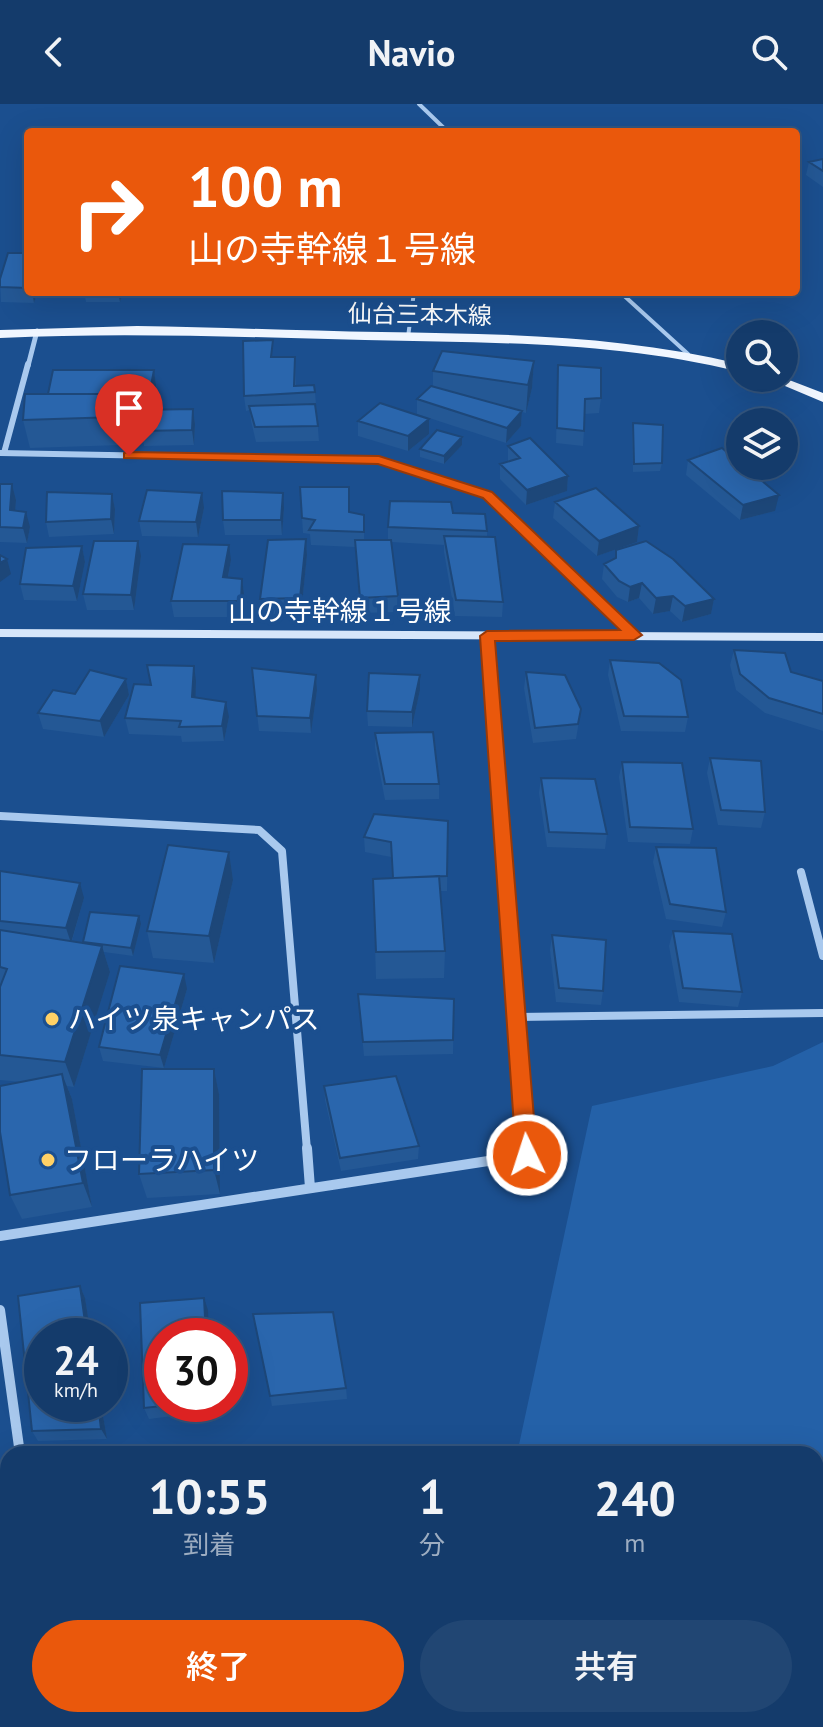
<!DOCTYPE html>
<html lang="ja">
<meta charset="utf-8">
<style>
:root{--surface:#143b6b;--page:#214673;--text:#f1f3f6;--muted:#9dadc1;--line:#33557e;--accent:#ea580c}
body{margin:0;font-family:"PT Sans","Noto Sans JP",sans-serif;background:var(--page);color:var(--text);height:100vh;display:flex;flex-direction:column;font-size:30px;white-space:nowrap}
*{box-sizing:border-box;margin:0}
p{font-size:26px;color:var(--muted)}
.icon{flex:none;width:44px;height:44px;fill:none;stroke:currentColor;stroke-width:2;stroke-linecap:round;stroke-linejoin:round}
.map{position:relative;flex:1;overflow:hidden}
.drawer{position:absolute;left:0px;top:1342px;width:824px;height:282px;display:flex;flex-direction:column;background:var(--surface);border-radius:24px 24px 0 0;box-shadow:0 8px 32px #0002,0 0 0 2px var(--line)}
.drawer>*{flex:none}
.top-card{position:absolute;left:24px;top:24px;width:776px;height:168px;border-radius:8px;box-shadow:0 8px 32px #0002,0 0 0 2px var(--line);background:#ea580c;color:#fff;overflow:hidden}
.fabs{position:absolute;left:726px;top:216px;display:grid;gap:16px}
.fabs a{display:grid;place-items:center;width:72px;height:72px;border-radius:50%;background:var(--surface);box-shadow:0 8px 32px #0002,0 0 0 2px var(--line);font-size:40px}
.speed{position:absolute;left:24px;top:1214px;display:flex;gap:16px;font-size:40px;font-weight:700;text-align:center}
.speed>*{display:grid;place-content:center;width:104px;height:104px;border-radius:50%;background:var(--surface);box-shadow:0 8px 32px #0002,0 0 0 2px var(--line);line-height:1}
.speed small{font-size:20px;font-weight:400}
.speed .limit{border:12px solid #d22;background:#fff;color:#111}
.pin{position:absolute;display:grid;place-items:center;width:68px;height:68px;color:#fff;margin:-82px -34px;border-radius:50% 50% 50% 0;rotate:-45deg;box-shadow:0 0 8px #0007}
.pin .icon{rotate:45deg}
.me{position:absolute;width:88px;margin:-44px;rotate:356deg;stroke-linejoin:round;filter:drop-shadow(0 0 6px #0008)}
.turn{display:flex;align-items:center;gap:28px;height:168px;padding:0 32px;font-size:36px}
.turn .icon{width:104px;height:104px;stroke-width:2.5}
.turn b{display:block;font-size:56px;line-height:68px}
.eta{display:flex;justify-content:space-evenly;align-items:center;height:136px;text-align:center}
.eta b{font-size:48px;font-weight:600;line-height:56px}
.action{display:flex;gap:16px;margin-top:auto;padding:16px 32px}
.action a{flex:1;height:92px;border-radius:48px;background:var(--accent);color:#fff;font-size:32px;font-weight:600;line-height:92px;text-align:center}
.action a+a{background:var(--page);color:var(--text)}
header{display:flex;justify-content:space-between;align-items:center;height:104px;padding:0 32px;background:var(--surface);font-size:36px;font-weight:600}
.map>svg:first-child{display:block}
.green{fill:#2461a8}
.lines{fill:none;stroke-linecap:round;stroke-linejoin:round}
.lane{stroke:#a9c9ee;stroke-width:4}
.street-far3{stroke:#a9c9ee;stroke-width:5}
.street-far2{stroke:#a9c9ee;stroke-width:6}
.street-far1{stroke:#a9c9ee;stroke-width:8}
.street{stroke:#a9c9ee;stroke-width:10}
.secondary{fill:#d6e6fa;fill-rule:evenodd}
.primary{fill:#f0f6ff;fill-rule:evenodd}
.wall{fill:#245895}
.shaded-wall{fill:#1d4779}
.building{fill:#2a66ad;stroke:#1d4779;stroke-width:2}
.route{fill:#ea580c;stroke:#983908;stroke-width:2}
.poi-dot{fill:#ffd166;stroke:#1b4f8f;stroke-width:3}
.labels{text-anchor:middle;stroke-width:8;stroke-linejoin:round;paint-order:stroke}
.far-street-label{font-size:24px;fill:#fff;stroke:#1b4f8f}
.street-label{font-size:28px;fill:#fff;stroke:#1b4f8f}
.poi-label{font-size:28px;fill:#fff;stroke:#1b4f8f;text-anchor:start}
</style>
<header><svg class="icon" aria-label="back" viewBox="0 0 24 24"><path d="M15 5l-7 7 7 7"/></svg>Navio<svg class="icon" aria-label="search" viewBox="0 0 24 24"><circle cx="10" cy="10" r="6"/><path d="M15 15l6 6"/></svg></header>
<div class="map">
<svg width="823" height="1623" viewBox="0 0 823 1623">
<rect width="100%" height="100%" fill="#1b4f8f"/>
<path class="green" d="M823 938V1623H158L157 1616H816V1350H517L592 1002 773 962Z"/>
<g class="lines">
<path class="lane" d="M419 0 448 28
M620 188 688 250
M408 233 414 188"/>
<path class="street-far3" d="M28 262 37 227"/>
<path class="street-far2" d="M0 349 379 356 488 391 634 531
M4 349 28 260
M487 532 492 602"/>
<path class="street-far1" d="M492 600 527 1046
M0 712 259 726 282 747 307 1046
M801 768 823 852
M517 913 823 909"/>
<path class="street" d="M307 1044 310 1084
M0 1132 527 1051 526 1044
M0 1206 20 1350
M57 1616 58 1623"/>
<path class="secondary" d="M0 525 823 529V537L0 533Z"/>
<path class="primary" d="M137 222C218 223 300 227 381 228 503 230 621 231 740 260V268C616 237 492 239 365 236 243 233 122 228 0 234V226Z
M766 274H784L823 289V298Z"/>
</g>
<path class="wall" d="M823 55V83L806 71 809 58Z
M28 149V188H37L34 199 1 198 0 175Z
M84 188H123L120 198H86Z
M274 253H295L296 282 315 288 319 337 256 338 251 317 250 306 246 307 244 292Z
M534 257 532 284 526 309 522 308 521 322 506 339 417 310V295L433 283V267Z
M558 261 601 294 599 309 585 310 583 342 556 339Z
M154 266 156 281 152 306 193 305 195 320 194 341 144 342 139 307H126L128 318 122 341 30 344 23 316Z
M429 315V330L408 347 358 332V317Z
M633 319 662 359 660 367 633 368 632 327Z
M462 341 444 360 420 353V345Z
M508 342 568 372 567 387 526 401 500 375V360L508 358Z
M688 356 775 407 740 416 686 371Z
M0 380H12L16 396 15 407 30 423 27 439 0 438Z
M300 383 349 408 364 411V436H388V423L453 409 487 427V433L503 498 502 513 455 512 444 448V441L391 438 398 492V508L361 509 355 443 311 441 310 430 303 429Z
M112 390 115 405 114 430 49 433 46 418Z
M555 398 639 422 637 438 597 452 553 414Z
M204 404 198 433 142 432 139 417Z
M284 404 282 431H225L223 416Z
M306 435 307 451 301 510 262 511 260 495Z
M82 442 85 458 77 497 24 496 20 480Z
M616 446 714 495 711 510 682 518 670 507 653 510 639 494 628 498 617 493 602 475 604 460 615 455Z
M141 452 134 506H87L83 490Z
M231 456 228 473 242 475 244 490 243 513H174L171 497Z
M734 546 791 568 823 577V627L765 609 736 586 730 561Z
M610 556 688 613 685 628 621 627 608 571Z
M252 564 316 571 317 586 311 629 259 627Z
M526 568 581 605 576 635 533 639 524 584Z
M420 571V586L412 623 368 622 367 607Z
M126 575 129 591 104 633 43 625 38 609 75 590Z
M196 577 195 594 229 613 224 637 182 638 181 632 129 630 125 614 151 581Z
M375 629 439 680V695L385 696 375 644Z
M710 654 765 708 761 724 718 721 707 669Z
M622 658 693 725 690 740 628 738 619 673Z
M541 674 607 730 605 745 547 743 539 689Z
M448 717 447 787H440L445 847 444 874 376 875 373 775 392 774 391 753 365 748 364 733Z
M656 743 726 808 722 823 666 815 653 758Z
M229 748 233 776 214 859 153 854 147 827Z
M0 767 84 794 72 837 83 839 141 820 133 852 104 848 110 868 74 983 67 982 72 995 92 1103 22 1115 10 1091 22 978 0 976Z
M673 827 742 888 738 903 679 898 669 842Z
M552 831 603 887 601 901 556 898 550 846Z
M187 885 164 964 103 957 99 943Z
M358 890 454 895 453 950 364 952Z
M214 965 219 990 220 1090 147 1094 139 1070Z
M324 982 419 1042 418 1055 341 1067 325 996Z
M80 1182 85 1194 91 1232H42V1300H101L107 1335 38 1337 32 1327 18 1192Z
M208 1206 162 1300H212V1307L149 1315 144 1304Z
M253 1210 346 1284 347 1295 272 1302Z"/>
<path class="shaded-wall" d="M32 188H37L34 199Z
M118 188H123L120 198Z
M534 257 532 284 526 309 528 281Z
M154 266 156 281 151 307 149 292Z
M123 290 128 318 122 341 117 313Z
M193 305 195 320 194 341 192 326Z
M522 307 521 322 506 339 507 324Z
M429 315V330L408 347V332Z
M462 333V341L444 360V352Z
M568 372 567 387 526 401 527 386Z
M12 380 16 396 14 422 10 406Z
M202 389 204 404 198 433 196 418Z
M283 389 284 404 282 431 281 416Z
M112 390 115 405 114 430 111 415Z
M779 391 775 407 740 416 743 401Z
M26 408 30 423 27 439 23 424Z
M639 422 637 438 597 452 599 437Z
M306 435 307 451 301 510 300 494Z
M138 437 141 452 134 506 131 491Z
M229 441 231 456 225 488 223 473Z
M82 442 85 458 77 497 73 482Z
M7 455 11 470 0 478V459Z
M242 475 244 490 243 513 241 497Z
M642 479 639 494 628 498 630 483Z
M673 492 670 507 653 510 656 494Z
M714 495 711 510 682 518 685 502Z
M194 562 196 577 195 609 192 593Z
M316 571 317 586 311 629 310 614Z
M420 571V586L412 623V608Z
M126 575 129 591 104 633 100 617Z
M226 598 229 613 224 637 222 622Z
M229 748 233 776 214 859 209 832Z
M80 779 84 794 71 839 66 824Z
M139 812 141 820 133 852 131 844Z
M102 842 110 868 74 983 65 958Z
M184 870 187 885 164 964 160 951Z
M214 965 219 990 220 1090 214 1066Z
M62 970 72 995 92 1103 83 1079Z
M80 1182 85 1194 91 1232H87Z
M204 1194 208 1206 209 1232H206Z
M98 1300H101L107 1335 101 1325Z"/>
<path class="building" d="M823 55V67L809 58Z
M8 149H28V184L0 183V175Z
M273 236 271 253H295L294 282 314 281 315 288 244 292 243 237Z
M442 247 534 257 528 281 433 267Z
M558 261 601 264V294L585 295 584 327 557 324Z
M53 266H154L149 292H122L123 290H48Z
M431 282 522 307 507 324 417 295Z
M25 290H123L117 313 23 316Z
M380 299 429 315 408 332 358 317Z
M315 300 318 322 255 323 249 302Z
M193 305 192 326 141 327 139 306Z
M633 319 663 321 662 359 634 360Z
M437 326 462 333 444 352 420 345Z
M530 334 568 372 527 386 500 360 520 354 508 342Z
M722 344 740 359V362H744L779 391 743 401 688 356Z
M0 380H12L10 406 26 408 23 424 0 423Z
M300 383H349V408L364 411V428L309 426 315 416 302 414Z
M596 384 639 422 599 437 555 398Z
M147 386 202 389 196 418 139 417Z
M222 387 283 389 281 416H223Z
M47 388 112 390 111 415 46 418Z
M390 397 451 398 453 409 485 410 487 427 388 423Z
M444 432 495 433 503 498 456 496Z
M306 435 300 494 260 495 268 436Z
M355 436H391L398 492 360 494Z
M94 437H138L131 491 83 490Z
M646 437 673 455 714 495 685 502 673 492 656 494 642 479 630 483 619 477 604 460 616 454V446Z
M183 440 229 441 223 473 242 475 241 497H171Z
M82 442 73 482 20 480 26 444Z
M0 451 7 455 0 459Z
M734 546 785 549 791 568 823 577V610L769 594 740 570Z
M610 556 659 559 681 576 688 613 624 612Z
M147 561 194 562 192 593 226 598 222 622 179 623 181 617 125 614 134 580 151 581Z
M252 564 316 571 310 614 257 612Z
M90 566 126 575 100 617 38 609 53 586 75 590Z
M526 568 565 571 581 605 578 620 535 624Z
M369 569 420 571 412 608 367 607Z
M433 628 439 680H385L375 629Z
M710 654 761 657 765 708 721 706Z
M622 658 682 659 693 725 630 723Z
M541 674 595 675 607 730 549 728Z
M374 710 448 717 447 772 393 774 391 738 364 733Z
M168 741 229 748 209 832 147 827Z
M656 743 716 744 726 808 670 800Z
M0 767 80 779 66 824 0 817Z
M439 772 445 847 376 848 373 775Z
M90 808 139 812 131 844 83 838Z
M0 826 102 842 65 958 0 951V883L7 865 0 863Z
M673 827 732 830 742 888 683 884Z
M552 831 606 836 603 887 559 884Z
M120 862 184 870 160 951 99 943Z
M358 890 454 895 453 936 363 938Z
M142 965H214V1066L139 1070Z
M62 970 83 1079 10 1091 0 1028V982Z
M396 972 419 1042 340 1054 324 982Z
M80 1182 87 1232H42V1300H98L101 1325 32 1327 18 1192Z
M204 1194 206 1232H162V1300H181L144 1304 140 1199Z
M333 1208 346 1284 270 1292 253 1210Z"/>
<path class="route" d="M129 348 379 352 492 388 642 531 634 536 495 537 537 1051 534 1058 527 1061 519 1058 516 1051 480 532 487 527 620 526 483 394 378 360 124 354V349Z"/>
<g class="poi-dot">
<circle cx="52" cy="915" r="8"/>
<circle cx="48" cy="1056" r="8"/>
</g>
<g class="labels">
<g class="far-street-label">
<text transform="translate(420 211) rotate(1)" y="8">仙台三本木線</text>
</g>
<g class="street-label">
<text x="340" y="517">山の寺幹線１号線</text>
</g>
<g class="poi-label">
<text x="68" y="925">ハイツ泉キャンパス</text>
<text x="64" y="1066">フローラハイツ</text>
</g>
</g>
</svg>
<div class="fabs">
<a><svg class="icon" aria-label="search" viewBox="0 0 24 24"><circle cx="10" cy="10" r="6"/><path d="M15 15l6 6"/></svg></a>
<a><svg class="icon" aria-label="layers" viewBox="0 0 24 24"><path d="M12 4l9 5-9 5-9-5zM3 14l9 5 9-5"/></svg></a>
</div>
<div class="speed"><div>24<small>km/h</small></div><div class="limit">30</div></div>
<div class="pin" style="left:129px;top:352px;background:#d93025"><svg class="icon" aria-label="arrive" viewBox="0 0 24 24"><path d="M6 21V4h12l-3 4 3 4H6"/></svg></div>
<svg class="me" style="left:527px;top:1051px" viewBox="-20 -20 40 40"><circle r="17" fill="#ea580c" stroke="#fff" stroke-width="3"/><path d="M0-11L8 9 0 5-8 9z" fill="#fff"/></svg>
<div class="top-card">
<div class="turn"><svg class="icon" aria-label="right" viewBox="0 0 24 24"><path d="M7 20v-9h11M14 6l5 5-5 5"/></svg><div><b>100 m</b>山の寺幹線１号線</div></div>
</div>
<section class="drawer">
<div class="eta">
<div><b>10:55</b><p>到着</p></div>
<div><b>1</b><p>分</p></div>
<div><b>240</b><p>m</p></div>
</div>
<div class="action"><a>終了</a><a>共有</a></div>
</section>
</div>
